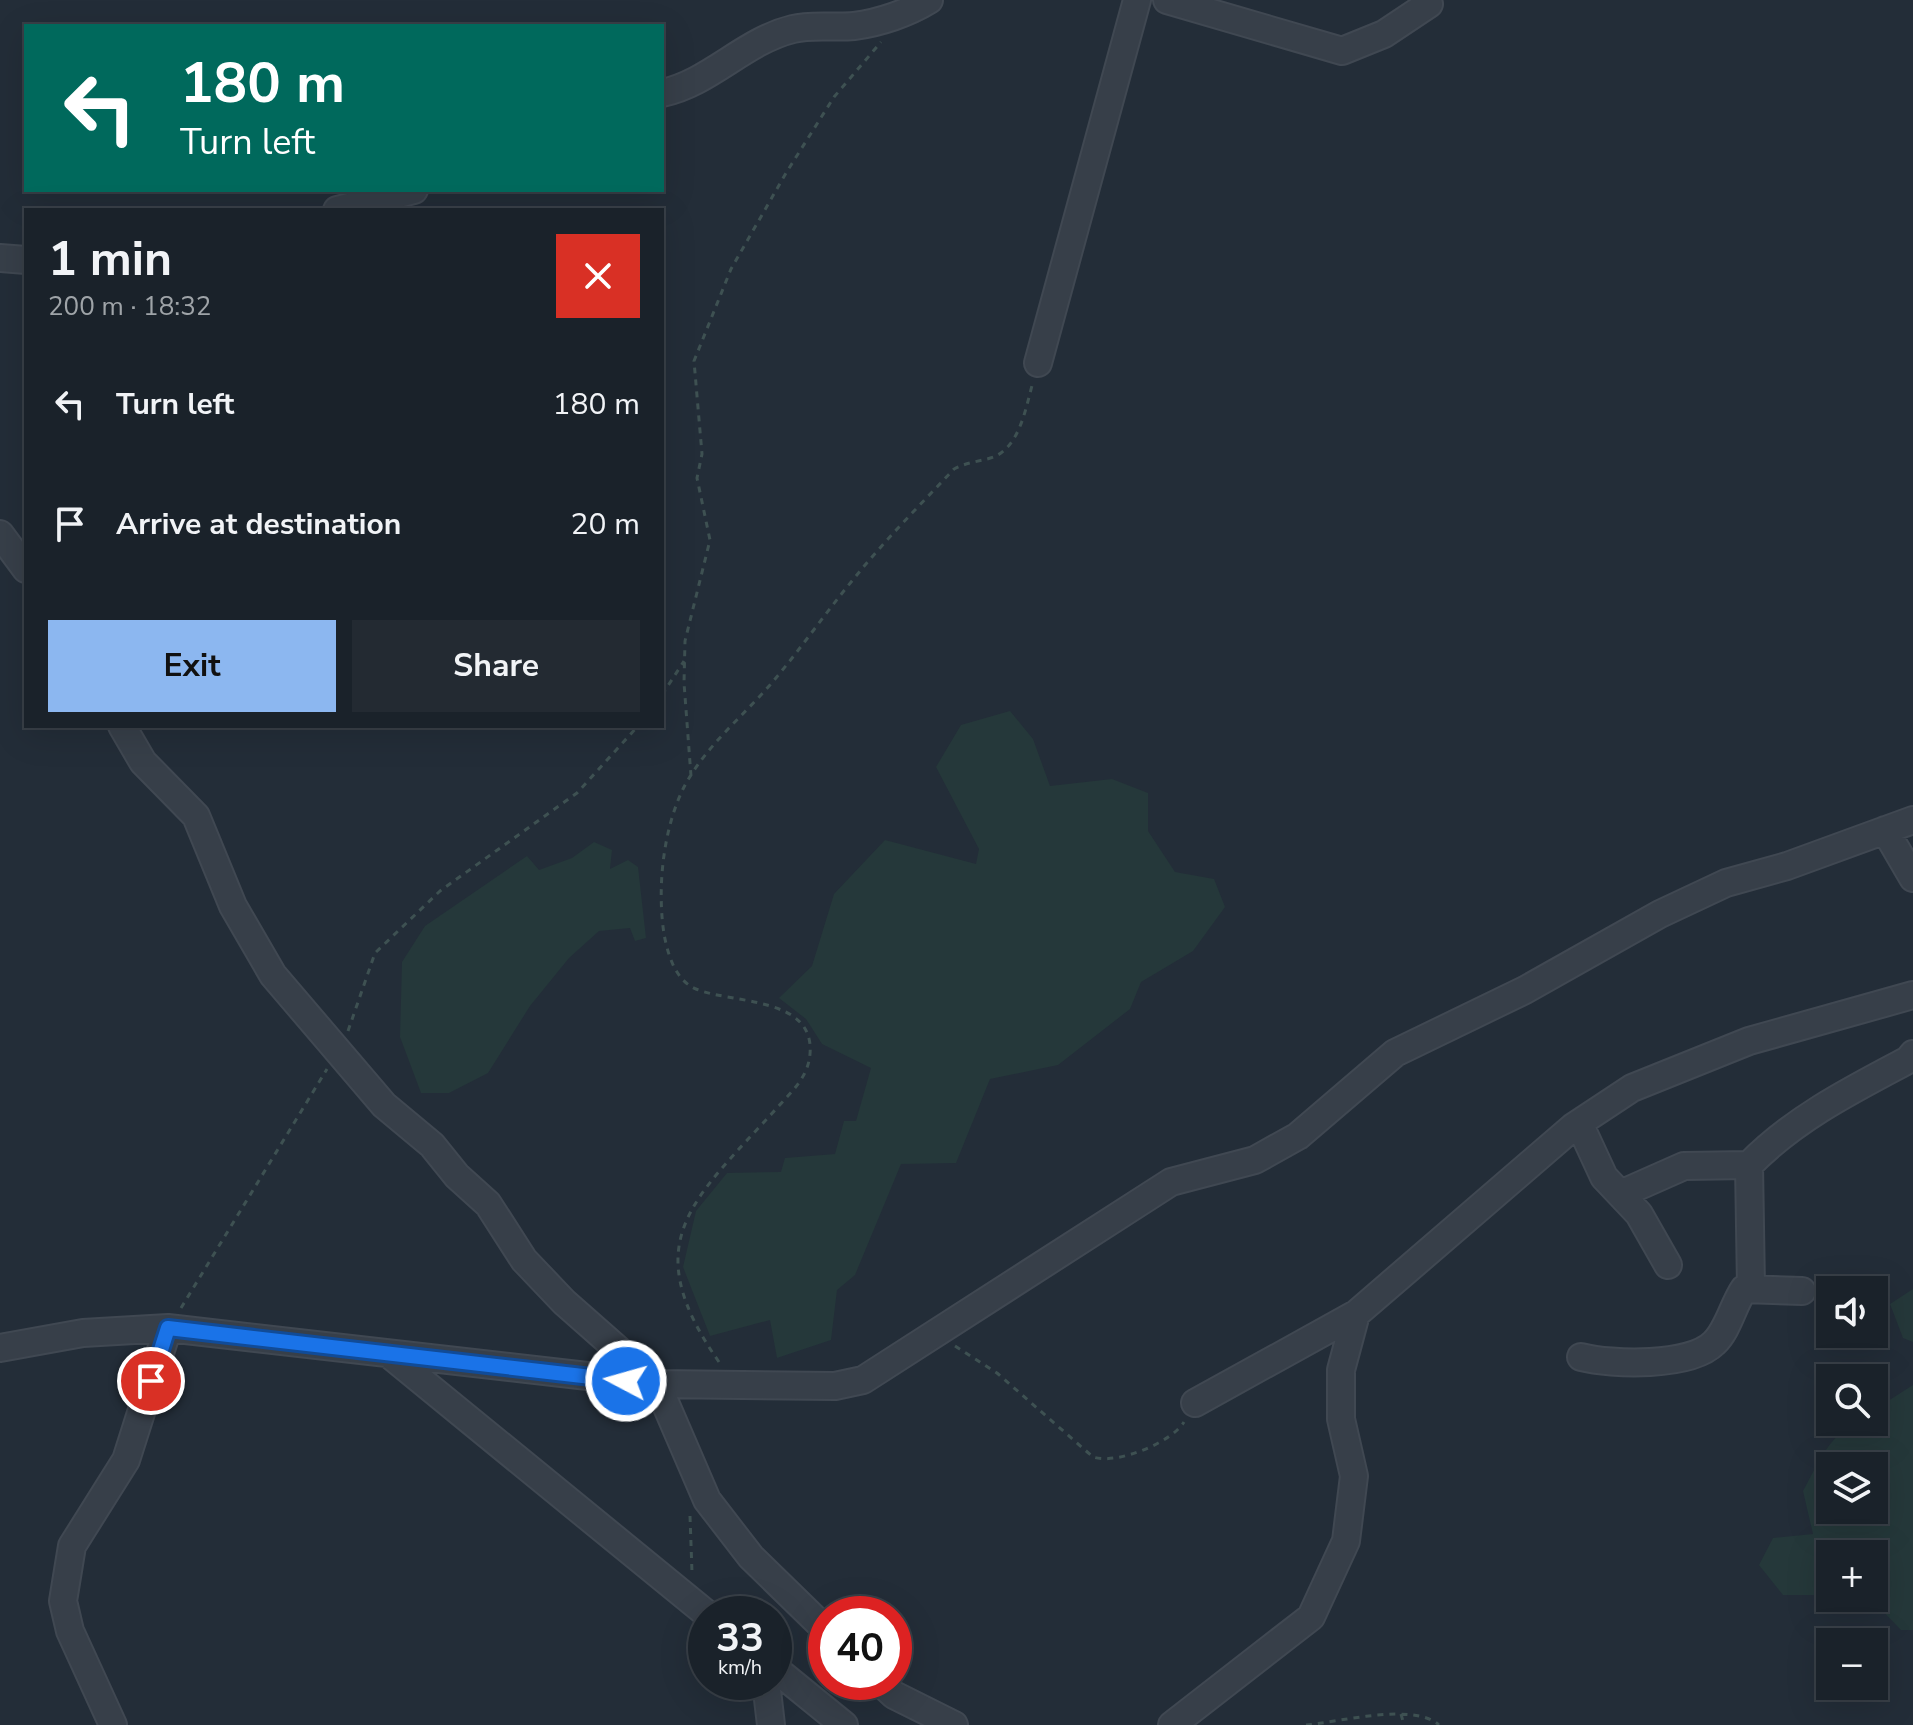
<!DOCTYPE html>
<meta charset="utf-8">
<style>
:root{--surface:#1a222a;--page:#232a32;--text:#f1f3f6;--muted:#9fa4a8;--line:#383f47;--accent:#8cb7f0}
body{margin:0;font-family:"Nunito Sans",sans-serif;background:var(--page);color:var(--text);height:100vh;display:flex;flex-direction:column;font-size:30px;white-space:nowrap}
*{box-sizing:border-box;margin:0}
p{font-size:26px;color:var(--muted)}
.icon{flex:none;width:44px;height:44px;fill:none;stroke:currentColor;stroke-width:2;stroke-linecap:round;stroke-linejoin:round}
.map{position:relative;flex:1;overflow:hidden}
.drawer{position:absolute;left:24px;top:208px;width:640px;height:520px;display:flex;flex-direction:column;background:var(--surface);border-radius:0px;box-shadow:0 8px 32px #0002,0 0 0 2px var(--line)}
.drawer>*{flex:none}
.hud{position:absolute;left:24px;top:24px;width:640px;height:168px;border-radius:0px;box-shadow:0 8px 32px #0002,0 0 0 2px var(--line);background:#00695c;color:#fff;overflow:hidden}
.fabs{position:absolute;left:1816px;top:1276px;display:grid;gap:16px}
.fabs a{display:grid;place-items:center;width:72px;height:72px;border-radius:0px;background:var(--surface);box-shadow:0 8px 32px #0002,0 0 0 2px var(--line);font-size:40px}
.speed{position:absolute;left:688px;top:1596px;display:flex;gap:16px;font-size:40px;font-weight:700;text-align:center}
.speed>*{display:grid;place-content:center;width:104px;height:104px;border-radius:50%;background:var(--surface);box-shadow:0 8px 32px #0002,0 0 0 2px var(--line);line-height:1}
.speed small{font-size:20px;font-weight:400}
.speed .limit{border:12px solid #d22;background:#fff;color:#111}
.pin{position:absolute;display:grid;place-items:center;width:68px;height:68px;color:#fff;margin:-34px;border:4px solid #fff;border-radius:50%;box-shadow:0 2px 8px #0007}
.me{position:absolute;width:88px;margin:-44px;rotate:276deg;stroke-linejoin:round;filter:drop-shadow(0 0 6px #0008)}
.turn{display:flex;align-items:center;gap:28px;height:168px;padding:0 24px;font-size:36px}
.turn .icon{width:104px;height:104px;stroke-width:2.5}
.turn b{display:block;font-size:56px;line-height:68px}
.round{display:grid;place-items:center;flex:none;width:84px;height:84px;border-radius:0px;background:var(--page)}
.summary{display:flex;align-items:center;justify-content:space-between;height:136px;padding:0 24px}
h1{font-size:48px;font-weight:700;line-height:60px}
.primary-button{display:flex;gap:16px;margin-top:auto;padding:16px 24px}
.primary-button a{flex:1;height:92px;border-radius:0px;background:var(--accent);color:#111;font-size:32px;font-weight:700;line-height:92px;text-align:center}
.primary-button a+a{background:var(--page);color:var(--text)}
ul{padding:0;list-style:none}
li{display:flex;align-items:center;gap:24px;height:120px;padding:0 24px}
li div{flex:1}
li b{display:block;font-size:30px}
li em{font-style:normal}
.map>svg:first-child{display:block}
.green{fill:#25383a;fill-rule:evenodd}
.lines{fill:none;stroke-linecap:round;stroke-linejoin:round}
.minor-casing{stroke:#404852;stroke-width:30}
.path{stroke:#3e5152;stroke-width:3;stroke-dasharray:6 6;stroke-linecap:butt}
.minor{stroke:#373f49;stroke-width:26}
.route-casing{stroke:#114b97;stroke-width:20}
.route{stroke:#1a73e8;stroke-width:14}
</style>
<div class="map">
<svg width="1913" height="1725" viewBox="0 0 1913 1725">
<rect width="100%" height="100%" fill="#232d38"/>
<path class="green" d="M1010 711 1033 739 1050 786 1112 779 1148 793V831L1175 872 1214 879 1225 907 1193 951 1141 982 1130 1009 1058 1065 990 1079 956 1163 901 1164 855 1275 837 1290 831 1340 777 1358 770 1320 710 1336 683 1267 696 1211 727 1173 781 1172 785 1158 835 1154 844 1121H856L871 1068 822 1044 806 1019 779 998 812 966 834 894 885 840 976 864 979 849 936 767 961 725Z
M594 842 612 850 610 869 628 860 638 867 646 938 635 941 630 928 599 931 569 958 530 1006 488 1073 449 1093H421L400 1037 402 962 425 926 527 856 539 870 572 858Z
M1913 1289V1342L1903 1338 1890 1304Z
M1913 1385V1630H1901L1870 1598H1874V1554H1830V1595H1783L1759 1565 1773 1538 1813 1534 1803 1491C1821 1459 1833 1422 1874 1422V1410ZM1830 1466H1874V1510H1830Z"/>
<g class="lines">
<g class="minor-casing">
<path id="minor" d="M1167 0 1342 51 1384 34 1429 4 1427 0
M662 93C710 83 744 41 793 29 812 24 834 28 854 26 879 23 908 13 929 0
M337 210 414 190
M0 258 26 260
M1038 363 1137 0
M0 534 26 569
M122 726 143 762 196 816 233 906 273 975 384 1105 432 1145 457 1176 488 1204 524 1260 564 1302 657 1384 707 1500 751 1557 826 1630
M1885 830 1913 878
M1579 1123 1604 1177 1639 1214 1668 1265
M1623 1193 1684 1166 1749 1165
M1751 1287 1749 1165C1794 1119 1851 1090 1908 1060L1913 1054
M0 1348 83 1333 168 1328 657 1384 835 1386 863 1380 1171 1182 1255 1160 1298 1136 1395 1053 1525 990 1660 914 1726 883 1787 866 1913 820
M390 1355 707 1614
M1581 1357C1612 1365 1690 1367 1714 1343 1728 1330 1733 1305 1744 1289L1802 1291
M1195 1403 1356 1314 1573 1127 1632 1088 1749 1041 1913 995
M774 1668 844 1725
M766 1682 771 1725
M880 1682 894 1695 954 1725
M113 1725 70 1631 63 1601 72 1546 126 1460 168 1328
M1172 1725 1311 1617 1346 1541 1354 1476 1341 1419V1370L1356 1314"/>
</g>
<path class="path" d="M662 695 684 661
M691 776 684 683 685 641 710 540 697 478 702 454 694 361 731 269 786 173 834 97 881 42
M348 1031 375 953 440 891 577 793 638 726
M181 1308 327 1069
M955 1346 997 1373 1093 1457C1116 1465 1171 1443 1184 1422
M719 1362C635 1242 693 1200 776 1109 791 1092 808 1078 810 1054 815 996 732 1004 696 989 675 980 668 955 664 934 657 888 663 829 684 787 705 747 741 718 770 685 800 650 826 612 856 576 886 539 921 504 954 469 969 461 985 461 996 456 1021 443 1026 406 1033 382
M690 1516 692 1572
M1401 1714 1404 1725
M1306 1725C1340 1722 1413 1702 1439 1725"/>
<use href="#minor" class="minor"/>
</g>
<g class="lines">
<g class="route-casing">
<path id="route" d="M151 1381 168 1328 626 1381"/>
</g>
<use href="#route" class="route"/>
</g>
</svg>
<div class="fabs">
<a><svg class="icon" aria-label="sound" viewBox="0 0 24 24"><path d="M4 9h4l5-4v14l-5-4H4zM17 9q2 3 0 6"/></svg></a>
<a><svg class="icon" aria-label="search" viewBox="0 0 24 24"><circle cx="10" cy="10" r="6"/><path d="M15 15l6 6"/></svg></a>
<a><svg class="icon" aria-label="layers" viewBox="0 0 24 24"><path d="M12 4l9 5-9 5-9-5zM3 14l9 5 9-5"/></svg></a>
<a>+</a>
<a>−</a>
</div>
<div class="speed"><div>33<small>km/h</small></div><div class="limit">40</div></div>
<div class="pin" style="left:151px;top:1381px;background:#d93025"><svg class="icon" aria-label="arrive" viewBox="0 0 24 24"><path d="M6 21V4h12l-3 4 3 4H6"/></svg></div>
<svg class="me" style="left:626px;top:1381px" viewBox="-20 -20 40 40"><circle r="17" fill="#1a73e8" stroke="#fff" stroke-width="3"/><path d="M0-11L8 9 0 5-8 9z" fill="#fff"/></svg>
<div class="hud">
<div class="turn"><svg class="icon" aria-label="left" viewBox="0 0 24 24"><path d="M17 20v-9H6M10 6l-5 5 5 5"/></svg><div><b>180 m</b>Turn left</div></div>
</div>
<section class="drawer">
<div class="summary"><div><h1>1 min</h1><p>200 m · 18:32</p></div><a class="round" style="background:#d93025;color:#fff"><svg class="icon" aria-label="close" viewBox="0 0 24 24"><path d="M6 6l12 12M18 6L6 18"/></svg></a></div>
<ul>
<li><svg class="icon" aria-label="left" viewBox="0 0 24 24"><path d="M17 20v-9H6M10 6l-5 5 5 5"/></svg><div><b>Turn left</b></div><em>180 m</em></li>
<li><svg class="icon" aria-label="arrive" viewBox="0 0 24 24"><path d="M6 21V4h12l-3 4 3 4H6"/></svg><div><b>Arrive at destination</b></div><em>20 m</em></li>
</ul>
<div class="primary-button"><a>Exit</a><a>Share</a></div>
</section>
</div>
